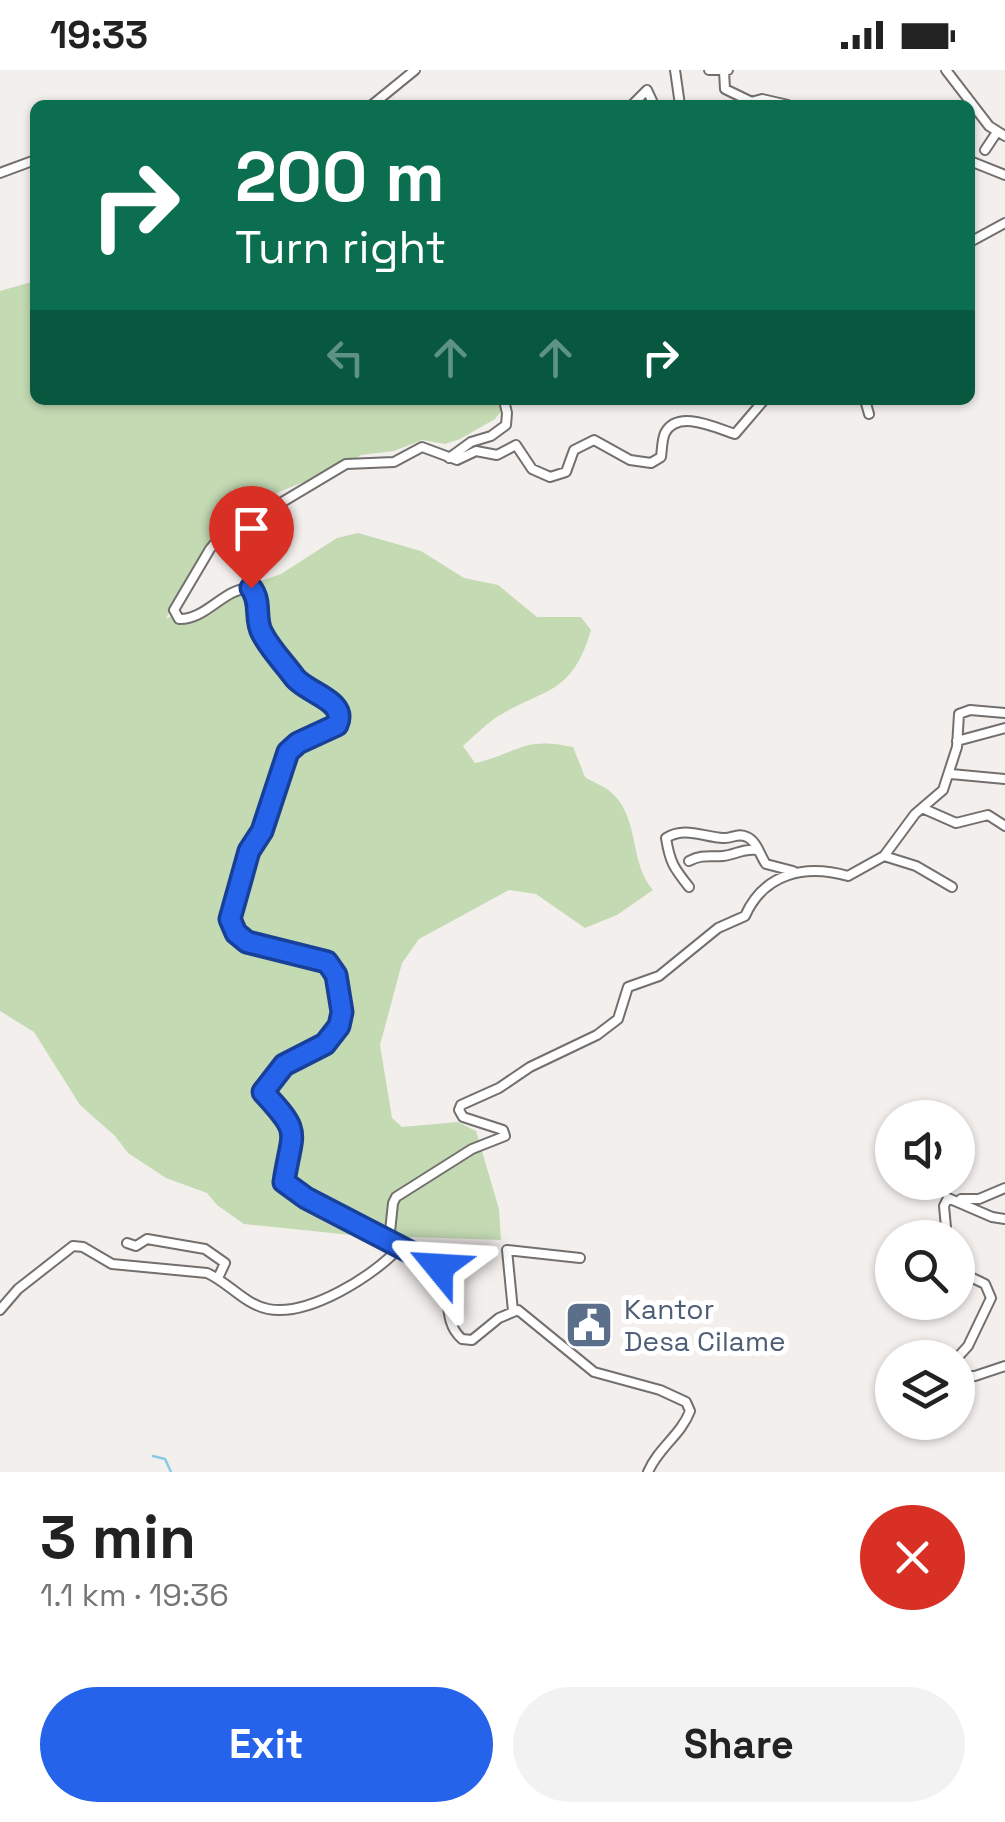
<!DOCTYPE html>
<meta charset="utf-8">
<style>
:root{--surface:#fff;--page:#f2f2f2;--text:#222;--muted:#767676;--accent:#2563eb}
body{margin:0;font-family:"Space Grotesk",sans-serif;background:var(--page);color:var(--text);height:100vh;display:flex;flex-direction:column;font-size:38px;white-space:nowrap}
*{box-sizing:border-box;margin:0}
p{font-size:32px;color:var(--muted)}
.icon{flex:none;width:55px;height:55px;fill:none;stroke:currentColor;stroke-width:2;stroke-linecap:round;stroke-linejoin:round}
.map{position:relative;height:1402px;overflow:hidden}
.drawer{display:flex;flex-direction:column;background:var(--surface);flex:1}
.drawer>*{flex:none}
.top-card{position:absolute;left:30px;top:30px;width:945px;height:305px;border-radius:15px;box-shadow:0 2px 8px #0004;background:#0b6e4f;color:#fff;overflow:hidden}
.tools{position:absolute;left:875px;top:1030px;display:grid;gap:20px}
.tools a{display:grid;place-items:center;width:100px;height:100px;border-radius:50%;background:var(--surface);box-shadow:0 2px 8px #0004;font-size:50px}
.pin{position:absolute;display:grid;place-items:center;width:85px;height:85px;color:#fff;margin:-102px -42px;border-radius:50% 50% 50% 0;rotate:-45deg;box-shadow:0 0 10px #0007}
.pin .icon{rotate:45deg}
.me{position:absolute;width:110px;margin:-55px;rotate:297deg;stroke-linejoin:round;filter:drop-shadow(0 0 8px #0008)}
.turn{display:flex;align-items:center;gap:35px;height:210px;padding:0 40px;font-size:45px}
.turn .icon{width:130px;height:130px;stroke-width:2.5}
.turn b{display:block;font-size:70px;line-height:85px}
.lanes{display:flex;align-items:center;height:95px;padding:0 40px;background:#0003;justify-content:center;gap:50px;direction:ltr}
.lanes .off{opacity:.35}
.round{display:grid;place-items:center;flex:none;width:105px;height:105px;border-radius:52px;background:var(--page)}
.overview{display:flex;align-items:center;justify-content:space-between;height:170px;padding:0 40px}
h1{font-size:60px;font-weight:800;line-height:75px}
.button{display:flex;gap:20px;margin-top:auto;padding:20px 40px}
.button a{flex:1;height:115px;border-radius:60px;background:var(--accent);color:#fff;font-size:40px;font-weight:800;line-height:115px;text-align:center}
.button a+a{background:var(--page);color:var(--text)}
.status{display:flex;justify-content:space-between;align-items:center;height:70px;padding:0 50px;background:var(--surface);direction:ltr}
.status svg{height:28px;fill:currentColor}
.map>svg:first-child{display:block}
.green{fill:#c3dab3}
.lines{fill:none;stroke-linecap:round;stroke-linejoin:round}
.stream{stroke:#8cc9e7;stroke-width:2.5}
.minor-casing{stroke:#736f6d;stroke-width:12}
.minor{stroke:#fff;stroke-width:8}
.route-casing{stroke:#184099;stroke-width:25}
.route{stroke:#2563eb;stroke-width:18}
.labels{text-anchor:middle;stroke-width:10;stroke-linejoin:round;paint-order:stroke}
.service-label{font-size:28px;fill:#4e5e75;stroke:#fff;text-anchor:start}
</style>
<div class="status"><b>19:33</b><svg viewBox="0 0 49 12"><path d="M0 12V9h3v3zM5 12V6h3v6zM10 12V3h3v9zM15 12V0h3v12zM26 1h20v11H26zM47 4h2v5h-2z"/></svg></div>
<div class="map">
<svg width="1005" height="1402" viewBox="0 0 1005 1402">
<rect width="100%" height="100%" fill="#f3efed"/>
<path class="green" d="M35 211V330H501L503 339 495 349 460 369 445 374 422 370 394 381 361 385 352 392 262 429 228 450 204 480 166 548 210 539 237 519 281 504 337 468 358 463 421 481 464 508 498 515 537 547H581L591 560C571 628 543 617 494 649 483 657 473 667 463 676L475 693C520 683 521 666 573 677L585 707C594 713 605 716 613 724 640 750 629 793 653 820L617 845 585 858 536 824 509 820 419 869 402 893 380 975 392 1048 402 1057 458 1052 476 1061 499 1139 501 1170 351 1165 244 1154 217 1135 207 1123 166 1108 128 1083 115 1066 80 1035 34 962 0 941V221Z"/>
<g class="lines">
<path class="stream" d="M153 1386 165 1389 171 1402"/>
<g class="minor-casing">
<path id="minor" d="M675 0 680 35
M709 0H728
M946 0 989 56 1005 66
M724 1 725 19 758 35
M751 32 762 29 788 35
M372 35 415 0
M632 35 647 20 654 35
M985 80 997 62
M970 91 1005 105
M0 103 35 90
M970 172 1005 153
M865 330 869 344
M449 388 471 372 491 366 506 355 507 343 504 330
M957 671 1005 658
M951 704 1005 709
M922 738 956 753 988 745 1005 756
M884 786 916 796 952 817
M689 791C702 784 710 787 723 786 735 785 743 778 757 780
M689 817C674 798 670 793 666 768 684 756 704 767 723 768 732 769 738 762 747 767 757 771 760 786 766 794L793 801
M961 1129H979L1005 1118
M947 1168 944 1136 948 1128 992 1147 1005 1149
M389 1171 393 1133 396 1127 472 1079 505 1066 503 1060 463 1047 459 1040 461 1035 499 1018 530 997 597 965 618 949 628 917 659 906 718 858 745 846C764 803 805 794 848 806L884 786 915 744 943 720 957 677 959 644 970 640 1005 643
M127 1173 136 1176 147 1169 205 1179 225 1193 218 1208
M0 1240 18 1219 73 1176 83 1177 112 1194 207 1203C228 1212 244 1234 268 1239 308 1247 374 1206 400 1177
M513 1241 507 1180 580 1188
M957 1288 968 1276 991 1228 985 1214 958 1201
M958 1306H975L1005 1296
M648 1402C658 1378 681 1365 690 1341L686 1332 660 1320 594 1302 518 1240 499 1248 472 1270 462 1269C439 1249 455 1217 437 1195L306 1129 284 1113 294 1066 282 1041 263 1021 284 995 314 982 325 973 339 956 342 942 336 905 327 892 247 872 236 863 230 849 249 781 262 761 288 682 299 673 337 655 341 645 337 636 302 615 263 566 257 530 251 519C225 516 207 550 179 549L174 540 210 479 242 441 249 437 279 434 346 394 394 392 422 377 457 390 476 381 497 385 516 375 532 399 550 407 566 402 574 380 594 370 630 390 651 393 661 387C662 380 662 369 665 363 678 338 718 359 735 364L764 330"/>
</g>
<use href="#minor" class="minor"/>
</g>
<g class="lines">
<g class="route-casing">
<path id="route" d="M251 518C262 532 254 549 262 563 270 579 285 594 295 608 309 624 348 631 337 655L298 673 288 682 262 761 249 781 230 849 236 863 247 872 327 892 336 905 342 942 339 956 325 974 284 995 263 1022C303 1065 292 1059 284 1112L306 1128 439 1197"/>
</g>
<use href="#route" class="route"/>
</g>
<defs>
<g id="civic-square" transform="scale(2.5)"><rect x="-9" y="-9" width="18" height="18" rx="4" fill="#5c6f8a" stroke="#fff"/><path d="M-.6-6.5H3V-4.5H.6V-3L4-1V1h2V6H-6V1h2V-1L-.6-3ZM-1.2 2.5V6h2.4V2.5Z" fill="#fff"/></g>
</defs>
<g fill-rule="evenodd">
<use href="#civic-square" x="589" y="1255"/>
</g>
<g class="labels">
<g class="service-label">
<text x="624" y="1249">Kantor<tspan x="624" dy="32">Desa Cilame</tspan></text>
</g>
</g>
</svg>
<div class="tools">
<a><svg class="icon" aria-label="sound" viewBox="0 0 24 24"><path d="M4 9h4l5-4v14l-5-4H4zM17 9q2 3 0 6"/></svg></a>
<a><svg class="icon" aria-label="search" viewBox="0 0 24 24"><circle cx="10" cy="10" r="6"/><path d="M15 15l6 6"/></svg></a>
<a><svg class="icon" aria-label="layers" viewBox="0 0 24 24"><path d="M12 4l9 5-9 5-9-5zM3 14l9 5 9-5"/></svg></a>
</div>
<div class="pin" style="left:251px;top:518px;background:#d93025"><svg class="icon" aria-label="arrive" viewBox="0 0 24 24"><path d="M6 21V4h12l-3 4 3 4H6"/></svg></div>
<svg class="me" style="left:439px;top:1197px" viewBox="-20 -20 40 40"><path d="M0-17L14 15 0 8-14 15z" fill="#2563eb" stroke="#fff" stroke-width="4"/></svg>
<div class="top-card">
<div class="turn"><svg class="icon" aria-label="right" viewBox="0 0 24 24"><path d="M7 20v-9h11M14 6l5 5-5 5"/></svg><div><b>200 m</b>Turn right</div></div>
<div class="lanes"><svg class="icon off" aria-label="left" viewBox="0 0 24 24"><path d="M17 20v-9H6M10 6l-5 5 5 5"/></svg><svg class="icon off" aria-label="ahead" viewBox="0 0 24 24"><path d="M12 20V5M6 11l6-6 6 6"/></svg><svg class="icon off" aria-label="ahead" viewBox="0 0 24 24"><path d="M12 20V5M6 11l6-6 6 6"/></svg><svg class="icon" aria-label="right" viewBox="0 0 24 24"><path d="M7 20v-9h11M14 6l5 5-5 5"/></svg></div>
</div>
</div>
<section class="drawer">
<div class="overview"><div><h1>3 min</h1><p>1.1 km · 19:36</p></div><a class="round" style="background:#d93025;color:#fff"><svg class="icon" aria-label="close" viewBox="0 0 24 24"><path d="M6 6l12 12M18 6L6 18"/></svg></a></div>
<div class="button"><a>Exit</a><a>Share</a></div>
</section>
